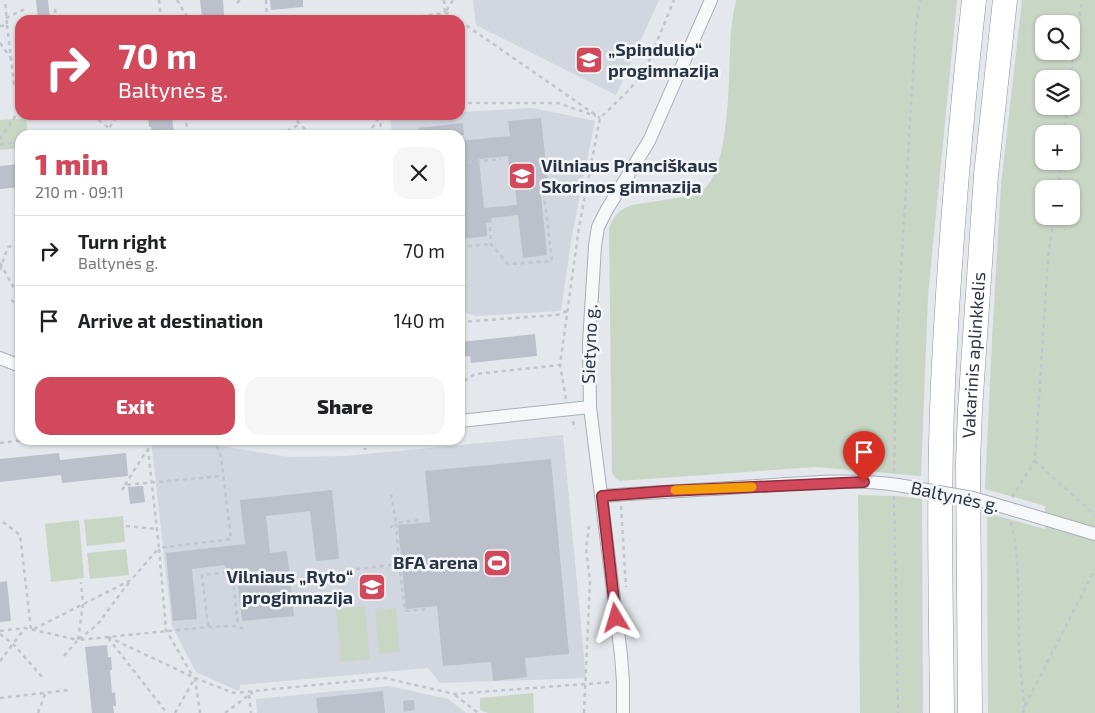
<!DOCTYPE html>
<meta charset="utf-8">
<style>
:root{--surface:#fff;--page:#f6f6f6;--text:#202124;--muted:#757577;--line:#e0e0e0;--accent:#d1495b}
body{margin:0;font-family:"Exo 2",sans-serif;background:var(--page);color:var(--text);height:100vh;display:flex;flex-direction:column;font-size:19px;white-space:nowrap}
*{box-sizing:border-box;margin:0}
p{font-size:16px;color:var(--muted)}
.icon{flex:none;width:28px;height:28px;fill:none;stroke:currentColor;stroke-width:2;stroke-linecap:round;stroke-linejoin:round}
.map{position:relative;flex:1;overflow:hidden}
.details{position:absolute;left:15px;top:130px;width:450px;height:315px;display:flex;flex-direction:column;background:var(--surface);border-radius:15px;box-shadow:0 1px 4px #0004}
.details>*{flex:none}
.banner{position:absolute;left:15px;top:15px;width:450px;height:105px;border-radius:15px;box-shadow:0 1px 4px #0004;background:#d1495b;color:#fff;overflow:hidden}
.fabs{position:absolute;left:1035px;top:15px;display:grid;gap:10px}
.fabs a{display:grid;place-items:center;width:45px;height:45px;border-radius:10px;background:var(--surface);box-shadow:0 1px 4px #0004;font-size:25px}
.pin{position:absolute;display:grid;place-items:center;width:42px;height:42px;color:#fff;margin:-51px -21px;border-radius:50% 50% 50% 0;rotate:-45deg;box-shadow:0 0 5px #0007}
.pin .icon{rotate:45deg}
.me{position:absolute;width:55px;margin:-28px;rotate:353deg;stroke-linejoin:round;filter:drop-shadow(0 0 4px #0008)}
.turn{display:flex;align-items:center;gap:18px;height:105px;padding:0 20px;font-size:22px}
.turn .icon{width:65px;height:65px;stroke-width:2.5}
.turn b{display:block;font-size:35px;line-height:42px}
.round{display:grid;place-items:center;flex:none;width:52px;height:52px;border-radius:15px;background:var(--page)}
.head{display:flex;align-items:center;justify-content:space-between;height:85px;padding:0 20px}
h1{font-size:30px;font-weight:800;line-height:38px;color:var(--accent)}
.button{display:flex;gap:10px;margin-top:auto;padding:10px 20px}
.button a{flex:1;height:58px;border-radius:15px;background:var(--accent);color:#fff;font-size:20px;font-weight:800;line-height:58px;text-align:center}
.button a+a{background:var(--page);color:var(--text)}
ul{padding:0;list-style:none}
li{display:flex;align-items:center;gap:15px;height:70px;padding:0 20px;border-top:1px solid var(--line)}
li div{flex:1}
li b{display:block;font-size:19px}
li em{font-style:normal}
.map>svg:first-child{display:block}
.built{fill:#d2d6de}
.green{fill:#c9d6c5;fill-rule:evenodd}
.building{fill:#bbc0ca;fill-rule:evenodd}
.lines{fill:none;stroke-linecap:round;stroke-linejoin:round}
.street-casing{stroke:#a9aeb7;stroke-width:14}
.highway-casing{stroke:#8b94a3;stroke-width:25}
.path{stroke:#c2c5cb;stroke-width:2.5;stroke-dasharray:4 4;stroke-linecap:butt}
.street{stroke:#f7f8fa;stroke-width:12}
.highway{stroke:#fff;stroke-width:24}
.street-bridge-casing{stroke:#a9aeb7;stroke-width:14;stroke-linecap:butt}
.street-bridge{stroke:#f7f8fa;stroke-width:12}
.route-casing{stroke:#882f3b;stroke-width:12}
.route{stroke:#d1495b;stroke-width:9}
.slow{stroke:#f59e0b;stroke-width:9}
.labels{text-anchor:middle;stroke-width:5;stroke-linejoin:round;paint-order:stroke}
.poi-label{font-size:18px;font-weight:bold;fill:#2b3445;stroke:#f4f6f9;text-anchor:start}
.street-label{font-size:18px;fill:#2b3445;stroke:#f4f6f9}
</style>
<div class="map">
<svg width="1095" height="713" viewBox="0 0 1095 713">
<rect width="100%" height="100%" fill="#e4e7ec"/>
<path class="built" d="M473 0H659L616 95 476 25Z
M533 108 595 121 572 235 561 311 476 316 460 311V135H392L390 116 460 115V112Z
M563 435 586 678 440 683 428 668 240 685V690H236L196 672 172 626 151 440H183L289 457 346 456Z
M389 686 448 699 466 713H257L256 699Z"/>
<path class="green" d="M736 0H957L928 296 921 476 816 467 620 481 615 478 612 473 609 229C613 216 619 210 632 205L696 195C733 180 728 66 731 31 732 20 734 10 736 0Z
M1022 0H1095V713H988L987 513 1045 529V506L985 489 992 339 1001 185ZM1044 24H1071V51H1044ZM1044 79H1071V106H1044ZM1044 134H1071V161H1044ZM1044 189H1071V216H1044Z
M26 118 28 135H20V148L0 150V120Z
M858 495 898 496 922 499 923 713H860Z
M123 516 125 542 87 546 84 520Z
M79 520 84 578 51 582 45 524Z
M126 549 129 575 90 579 87 553Z
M365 606 370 659 341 662 336 609Z
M396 608 400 652 379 654 375 610Z
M533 693 534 713H488L480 710V698Z"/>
<path class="building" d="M36 0H48L50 20H38Z
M200 0H223L224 16 202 18Z
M270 0H303V7L271 10Z
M150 115H172L174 135H152L151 127H149L148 117Z
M541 118 548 184 540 185 547 255 523 258 518 215 491 218 492 222 486 223 487 236 463 239 460 212V141L510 136 508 121ZM508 156 510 179 514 178 517 205 484 208 479 159Z
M463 123 464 135H419L418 128Z
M20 164V187L0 189V166Z
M535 334 537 356 471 363 470 356 460 357V342Z
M59 453 60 460 126 453 128 476 62 483 61 475 0 482V459Z
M551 459 569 654 525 658 527 677 493 681 491 662 443 666 437 606 406 609 398 525 430 522 425 471Z
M143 486 145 502 130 504 128 487Z
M332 490 339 559 316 561 310 511 266 516 270 553 287 551 294 616 242 621 236 569 226 570 225 565 192 569 197 619 173 621 166 553 245 544 240 500Z
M7 581 11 621 0 622V582Z
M107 645 108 657H111L112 670H110L112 693 115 692 116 706H113L114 713H92L85 647Z
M383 691 385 713H318L316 698Z
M414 700 415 710 404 712 403 701Z"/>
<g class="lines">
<g class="street-casing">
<path id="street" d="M0 358 20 366
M460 421 590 407
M602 496C654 492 705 490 757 486 804 483 852 478 898 485
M1004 507 1095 534
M623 713V682L621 655 590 407 589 343 595 246 598 227 606 211 649 141 711 0"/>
</g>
<g class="highway-casing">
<g id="highway">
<path d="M942 713C941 604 938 494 943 384 949 256 960 128 974 0"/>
<path id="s1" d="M970 713 968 463 970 410 986 175 1005 0"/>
</g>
</g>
<path class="path" d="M159 0 161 20
M177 0 189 20
M266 0 267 20
M444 0 445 13 453 0
M237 3 240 0
M55 9 56 20
M6 18 25 9
M226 20 239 18
M389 20 448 13 459 20
M444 20 448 13
M460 21 600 118
M7 25 14 84 20 90
M0 26 7 25 5 0
M0 43 11 58
M1070 79 1082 0
M460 103H558L596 116
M92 115 109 128
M185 115 188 135
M291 115 311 135
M380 115 381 135
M140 116 142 115
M1064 134 1067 106
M85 135 109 132
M109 135V128L118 115
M280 135 300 124
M368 135 379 117
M0 139 20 109
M0 144 20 142
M460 163 501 159
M1058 189 1061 161
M490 227 491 244 508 264 552 261 544 195
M460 247 491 244
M0 263 20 299
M0 270 8 247 20 244
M11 300 20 306
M460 322 557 315 567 311
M464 381 475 374 560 365
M566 399 560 365 579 227 600 118 626 93 644 73 674 0
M573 421 575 429
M147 440 159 548 231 539 221 457 215 442
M365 440V450
M0 443 23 440
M1035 461 1095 515
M894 473 897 336 916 25 920 0
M125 485 147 450
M122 490 125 485 222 476
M391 494 396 523 421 520
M894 496 898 713
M1012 497 1035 461 1048 258 1054 216
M621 506 626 587
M3 522 20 535 31 629
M1011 522C1021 562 1017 602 1019 642 1019 664 1023 686 1024 708
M126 526 157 529
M399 564 405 611 429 609
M348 570 399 564 396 523 387 530
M208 626 202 575 232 572 238 626
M34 629 131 580 159 548 166 630 192 675
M0 631 25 628 78 640 83 604 81 582
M0 634 13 644 44 679
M108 637 195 678 200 713
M108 638 167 713
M79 639 97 625 130 581
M64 656 78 640 208 627 238 626 245 630
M0 661 25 628
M249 695 251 713
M455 695 478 713
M0 698 69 690
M38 713 46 692
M175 713 195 678 234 693 385 678 454 694 612 682
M225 713 253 692
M584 713 590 581 586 549 589 526
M1023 713 1024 708 1095 569"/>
<use href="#street" class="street"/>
<use href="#highway" class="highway"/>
<g class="street-bridge-casing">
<path id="street-bridge" d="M898 485 973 498 1004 507"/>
</g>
<use href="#street-bridge" class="street-bridge"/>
</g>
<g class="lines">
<g class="route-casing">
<path id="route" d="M616 618 602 496 667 491 864 482"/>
</g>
<use href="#route" class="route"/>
<path class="slow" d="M675 490 752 487"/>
</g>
<defs>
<g id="school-square" transform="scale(1.4375)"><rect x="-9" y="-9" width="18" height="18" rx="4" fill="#d1495b" stroke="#f4f6f9"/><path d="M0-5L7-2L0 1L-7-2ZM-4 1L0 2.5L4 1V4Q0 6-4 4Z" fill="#fff"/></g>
<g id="stadium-square" transform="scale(1.4375)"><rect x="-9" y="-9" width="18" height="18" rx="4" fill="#d1495b" stroke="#f4f6f9"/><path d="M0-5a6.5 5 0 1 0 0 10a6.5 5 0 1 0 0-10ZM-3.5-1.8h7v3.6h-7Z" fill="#fff"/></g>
</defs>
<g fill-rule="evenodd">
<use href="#school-square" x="589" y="60"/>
<use href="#school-square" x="522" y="176"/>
<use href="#stadium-square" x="497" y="563"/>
<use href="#school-square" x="372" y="587"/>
</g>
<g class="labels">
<g class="poi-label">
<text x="608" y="56">„Spindulio“<tspan x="608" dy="21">progimnazija</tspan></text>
<text x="541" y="172">Vilniaus Pranciškaus<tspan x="541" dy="21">Skorinos gimnazija</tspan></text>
<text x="478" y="569" text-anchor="end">BFA arena</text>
<text x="353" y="583" text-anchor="end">Vilniaus „Ryto“<tspan x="353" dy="21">progimnazija</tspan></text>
</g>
<g class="street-label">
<text transform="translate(590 344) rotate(-88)" y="6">Sietyno g.</text>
<text dy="6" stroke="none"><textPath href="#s1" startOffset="358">Vakarinis aplinkkelis</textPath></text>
<text transform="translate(955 497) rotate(12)" y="6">Baltynės g.</text>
</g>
</g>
</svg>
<div class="fabs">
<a><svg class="icon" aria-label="search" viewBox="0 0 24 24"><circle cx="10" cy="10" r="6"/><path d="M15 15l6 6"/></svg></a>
<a><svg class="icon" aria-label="layers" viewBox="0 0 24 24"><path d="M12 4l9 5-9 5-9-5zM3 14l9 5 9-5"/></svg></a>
<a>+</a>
<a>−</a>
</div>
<div class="pin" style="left:864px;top:482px;background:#d93025"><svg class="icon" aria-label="arrive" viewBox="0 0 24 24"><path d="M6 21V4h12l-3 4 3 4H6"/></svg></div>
<svg class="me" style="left:616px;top:618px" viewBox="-20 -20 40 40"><path d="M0-17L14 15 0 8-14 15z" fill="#d1495b" stroke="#fff" stroke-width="4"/></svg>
<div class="banner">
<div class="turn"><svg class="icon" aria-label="right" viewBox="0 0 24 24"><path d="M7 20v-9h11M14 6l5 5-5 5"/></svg><div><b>70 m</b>Baltynės g.</div></div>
</div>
<section class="details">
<div class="head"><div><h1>1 min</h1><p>210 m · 09:11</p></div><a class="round"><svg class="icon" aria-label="close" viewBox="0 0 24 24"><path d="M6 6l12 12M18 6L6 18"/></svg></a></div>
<ul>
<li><svg class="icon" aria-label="right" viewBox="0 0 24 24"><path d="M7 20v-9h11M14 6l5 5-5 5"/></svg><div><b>Turn right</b><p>Baltynės g.</p></div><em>70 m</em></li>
<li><svg class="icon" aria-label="arrive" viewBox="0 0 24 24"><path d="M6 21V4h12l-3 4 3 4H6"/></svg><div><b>Arrive at destination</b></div><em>140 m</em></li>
</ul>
<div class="button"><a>Exit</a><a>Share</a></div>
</section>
</div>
